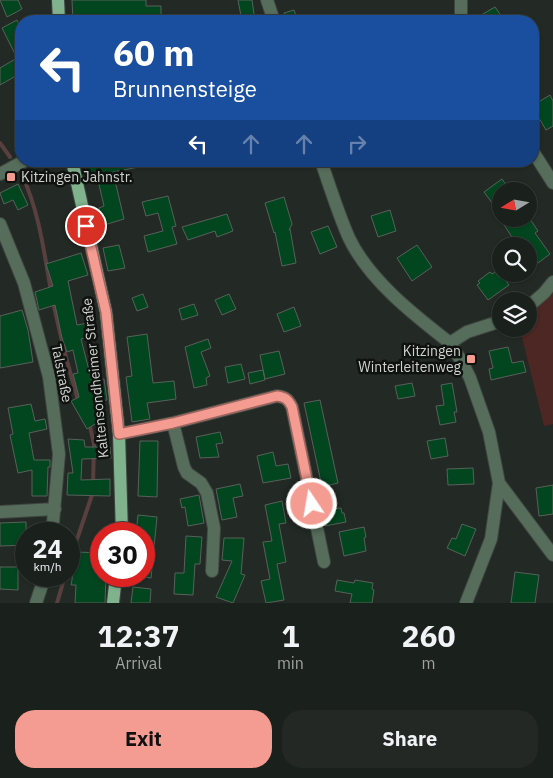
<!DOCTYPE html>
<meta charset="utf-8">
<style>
:root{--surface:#1a201c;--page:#232825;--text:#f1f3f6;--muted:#9fa3a3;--line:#383e3b;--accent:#f59c92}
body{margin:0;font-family:"IBM Plex Sans",sans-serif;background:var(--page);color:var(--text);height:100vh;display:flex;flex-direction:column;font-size:19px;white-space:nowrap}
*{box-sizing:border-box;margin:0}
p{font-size:16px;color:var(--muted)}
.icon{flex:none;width:28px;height:28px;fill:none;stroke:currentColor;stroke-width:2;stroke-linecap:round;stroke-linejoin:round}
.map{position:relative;height:603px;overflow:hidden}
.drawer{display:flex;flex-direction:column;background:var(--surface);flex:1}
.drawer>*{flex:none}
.banner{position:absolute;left:15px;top:15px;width:524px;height:152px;border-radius:20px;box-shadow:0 1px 4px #0004,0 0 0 1px var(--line);background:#1a4fa0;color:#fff;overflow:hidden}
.needle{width:32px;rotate:259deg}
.fabs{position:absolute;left:492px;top:182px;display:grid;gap:10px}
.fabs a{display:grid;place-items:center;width:45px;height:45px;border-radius:50%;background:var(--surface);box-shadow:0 1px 4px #0004,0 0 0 1px var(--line);font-size:25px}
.speed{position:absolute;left:15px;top:522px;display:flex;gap:10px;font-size:25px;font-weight:700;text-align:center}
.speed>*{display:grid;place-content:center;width:65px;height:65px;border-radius:50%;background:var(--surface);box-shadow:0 1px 4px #0004,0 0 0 1px var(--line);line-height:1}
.speed small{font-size:12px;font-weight:400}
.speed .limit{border:8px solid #d22;background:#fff;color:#111}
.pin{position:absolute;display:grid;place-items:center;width:42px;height:42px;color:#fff;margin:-21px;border:2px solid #fff;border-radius:50%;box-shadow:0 1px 5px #0007}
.me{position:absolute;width:55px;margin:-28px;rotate:348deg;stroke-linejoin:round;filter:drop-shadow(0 0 4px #0008)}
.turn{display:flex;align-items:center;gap:18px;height:105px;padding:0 15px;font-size:22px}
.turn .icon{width:65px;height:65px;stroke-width:2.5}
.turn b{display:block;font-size:35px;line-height:42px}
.lanes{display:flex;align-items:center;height:48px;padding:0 15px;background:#0003;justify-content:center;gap:25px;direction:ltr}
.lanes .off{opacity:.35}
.eta{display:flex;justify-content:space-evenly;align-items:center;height:85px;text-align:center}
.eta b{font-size:30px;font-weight:800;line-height:35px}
.action{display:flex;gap:10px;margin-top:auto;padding:10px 15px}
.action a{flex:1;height:58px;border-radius:20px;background:var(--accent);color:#111;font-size:20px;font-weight:800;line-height:58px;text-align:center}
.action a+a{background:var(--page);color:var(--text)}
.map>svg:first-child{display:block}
.green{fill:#4c2723}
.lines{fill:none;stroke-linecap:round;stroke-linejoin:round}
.stream{stroke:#5a3f3f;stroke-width:4}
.building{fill:#024620;stroke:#58605a}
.minor-casing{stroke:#3f4540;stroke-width:14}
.major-casing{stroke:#3f4540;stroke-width:14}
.minor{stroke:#566d5b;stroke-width:12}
.major{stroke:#80b38d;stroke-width:12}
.route-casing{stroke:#9f655f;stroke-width:12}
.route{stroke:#f59c92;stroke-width:9}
.poi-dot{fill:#f59c92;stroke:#0f120f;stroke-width:2}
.labels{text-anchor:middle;stroke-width:5;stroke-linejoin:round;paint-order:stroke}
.poi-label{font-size:14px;fill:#cfd3d0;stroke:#0f120f;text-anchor:start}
.street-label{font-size:14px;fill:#cfd3d0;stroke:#0f120f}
</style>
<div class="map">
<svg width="553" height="603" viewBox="0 0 553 603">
<rect width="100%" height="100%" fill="#232a25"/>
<path class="green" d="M553 291V424L544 426 520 329H529V312Z"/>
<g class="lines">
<path class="stream" d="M0 143 10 157
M22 175C39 211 44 252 51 291
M53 302 64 350 77 397
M89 422 94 444 93 485
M69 563 93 492
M57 603 65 576"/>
</g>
<path class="building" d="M0 0H18L22 9 7 17Z
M72 0H146V6H161V18L124 20V21H73Z
M238 0H252L255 21H242Z
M495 7 502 17 497 21H471Z
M294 10 298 21H287L284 13Z
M17 20 21 29V73L0 85V68L17 58 2 28Z
M550 95 553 101V126L546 130 532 106Z
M84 161H144V166L113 172 124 219 104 225 99 208 104 206 96 172 87 174Z
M502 179 510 191H501V215L484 192Z
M18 184 28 205 18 210 13 200 4 204 0 193Z
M168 196 176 226 172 227 177 244 148 252 144 236 163 231 158 213 146 216 142 202Z
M284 197 292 224 289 230 290 229 296 263 282 266 275 232 274 233 265 203Z
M390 210 396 231 378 237 371 216Z
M227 214 233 231 217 237 215 231 188 240 182 227Z
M500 219H530L538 231 535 233 550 254 538 263 529 251V246H518Z
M328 226 337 247 320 254 311 232Z
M119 245 125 268 108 271 103 248Z
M417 245 432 267 412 281 397 258Z
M81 253 88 275 68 281 77 325 94 322 97 335 81 339 92 382 104 379 107 400 94 402 101 416H100L102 420 87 429 71 401 79 397 73 374 78 373 73 350 67 352 62 338 55 305 39 310 35 292 53 286 46 264Z
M490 272 492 274 495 272 499 277 504 278 509 285 488 300 477 285 480 283 478 281Z
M143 294 148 307 137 311 132 298Z
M229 294 236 309 222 315 215 300Z
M194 304 198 315 182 320 179 309Z
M294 307 301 326 284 332 277 314Z
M22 310 28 330 33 362 0 368V316Z
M147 334 153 383 174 381 176 399 147 403 150 419 132 422 126 377 132 376 127 337Z
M208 339 211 348 201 352 210 376 206 378 207 385 194 388 185 347Z
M508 347 512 363 523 361 526 372 491 380 489 369 493 368 489 351Z
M279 351 285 374 265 379 260 355Z
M241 364 245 379 228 383 225 367Z
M263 370 265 380 250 384 248 373Z
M412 383 415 396 398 399 395 386Z
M452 383 457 412H454L456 422 440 425 436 406 444 405 441 385Z
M320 400 338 483 322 487 304 403Z
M31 404 35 421 45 419 47 429 29 433 34 460H50V467H48L47 496H32V470L18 473 10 435 13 434 8 408Z
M220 432 223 443 216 444 219 457 200 458 196 437Z
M445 438 448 456 431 459 427 441Z
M68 439 84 440 85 447H110L111 458 82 459 81 480 110 479V496L67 495 68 473H73Z
M140 441H158L157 497 138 496Z
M273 452 276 466 288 464 291 478 263 483 257 456Z
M473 468 474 484 448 485 447 469Z
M240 484 243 496 233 498 237 517 222 520 216 489Z
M553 485V514L539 516 536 488Z
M199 495 204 523 188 526 185 507 182 508 180 499Z
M282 501 286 523 279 524 286 562 277 564 284 600 266 603 261 581 270 579 263 542 272 541 265 505Z
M341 508 342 513H344L346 522 325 526 323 517 332 515 331 509Z
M138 515 157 517 151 578 144 577V534H136Z
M26 522V545L0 546V523Z
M462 524 476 529 465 556 447 548 452 538 456 539Z
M364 527 366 537 364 538 366 551 344 556 339 532Z
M186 536 202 537 200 564H195L193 595 174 594 175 573H184Z
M224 538H244L241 574 245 575 233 603 216 597 232 561 222 560Z
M77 552 101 553V576H106L105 603H75L76 585H71Z
M0 567H18V590L0 589Z
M515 572 539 575 535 603H511Z
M337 580 354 583 355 580 373 583 372 589 374 590 372 603H350L352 594 335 591Z
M133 587 151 589 150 603H131Z"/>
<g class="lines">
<g class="minor-casing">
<path id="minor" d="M267 0 274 21
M461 21V0
M532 150 553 183
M321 161C330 187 338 213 349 238 369 280 414 315 450 343L462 362 470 378 489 432 499 483 491 539 466 603
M0 174 24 161
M0 224 24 283 49 377 59 454 52 534
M529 306 544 293 553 282
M450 343 467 332 501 321
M173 423 184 467 187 473 201 483 207 493 214 528 212 571
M119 434 173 423 277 396C285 397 288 399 292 407L324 562
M499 483 553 555
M0 512 55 509
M36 603 45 576"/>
</g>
<g class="major-casing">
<path id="major" d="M58 0 59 21
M72 161 106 312 119 434 122 534
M113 603 116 576"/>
</g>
<use href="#minor" class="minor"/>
<use href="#major" class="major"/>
</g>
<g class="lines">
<g class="route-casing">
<path id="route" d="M86 226 106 312 119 434 173 423 277 396C285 397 288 399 292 407L312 504"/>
</g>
<use href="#route" class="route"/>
</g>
<g class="poi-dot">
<rect x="6" y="172" width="10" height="10" rx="2.5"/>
<rect x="466" y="354" width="10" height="10" rx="2.5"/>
</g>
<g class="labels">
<g class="poi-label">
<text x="21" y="182">Kitzingen Jahnstr.</text>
<text x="461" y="356" text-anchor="end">Kitzingen<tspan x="461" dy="16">Winterleitenweg</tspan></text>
</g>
<g class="street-label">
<text transform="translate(62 373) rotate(79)" y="5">Talstraße</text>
<text transform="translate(95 378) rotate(-96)" y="5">Kaltensondheimer Straße</text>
</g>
</g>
</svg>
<div class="fabs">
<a><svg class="needle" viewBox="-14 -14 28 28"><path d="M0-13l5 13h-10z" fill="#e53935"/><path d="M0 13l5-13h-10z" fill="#9fa3a3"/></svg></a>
<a><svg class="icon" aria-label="search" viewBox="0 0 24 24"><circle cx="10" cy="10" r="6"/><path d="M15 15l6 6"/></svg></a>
<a><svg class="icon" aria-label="layers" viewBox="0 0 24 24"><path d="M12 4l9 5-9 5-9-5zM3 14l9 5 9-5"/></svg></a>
</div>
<div class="speed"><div>24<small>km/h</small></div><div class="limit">30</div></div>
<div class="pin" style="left:86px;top:226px;background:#d93025"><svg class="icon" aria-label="arrive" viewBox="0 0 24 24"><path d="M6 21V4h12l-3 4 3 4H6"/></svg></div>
<svg class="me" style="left:312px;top:504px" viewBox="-20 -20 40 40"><circle r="17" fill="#f59c92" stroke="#fff" stroke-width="3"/><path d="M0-11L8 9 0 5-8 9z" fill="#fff"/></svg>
<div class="banner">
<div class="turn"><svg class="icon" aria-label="left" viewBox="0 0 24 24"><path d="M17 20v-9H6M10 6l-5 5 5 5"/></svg><div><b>60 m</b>Brunnensteige</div></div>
<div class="lanes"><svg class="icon" aria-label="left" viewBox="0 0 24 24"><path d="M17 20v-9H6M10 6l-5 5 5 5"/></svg><svg class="icon off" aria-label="ahead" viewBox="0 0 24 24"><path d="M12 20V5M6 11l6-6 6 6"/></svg><svg class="icon off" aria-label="ahead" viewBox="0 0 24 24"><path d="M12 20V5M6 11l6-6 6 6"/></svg><svg class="icon off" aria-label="right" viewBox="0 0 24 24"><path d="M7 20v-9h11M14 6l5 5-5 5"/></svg></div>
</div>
</div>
<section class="drawer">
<div class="eta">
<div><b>12:37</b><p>Arrival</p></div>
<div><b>1</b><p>min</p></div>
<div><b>260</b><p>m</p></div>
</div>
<div class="action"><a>Exit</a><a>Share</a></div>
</section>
